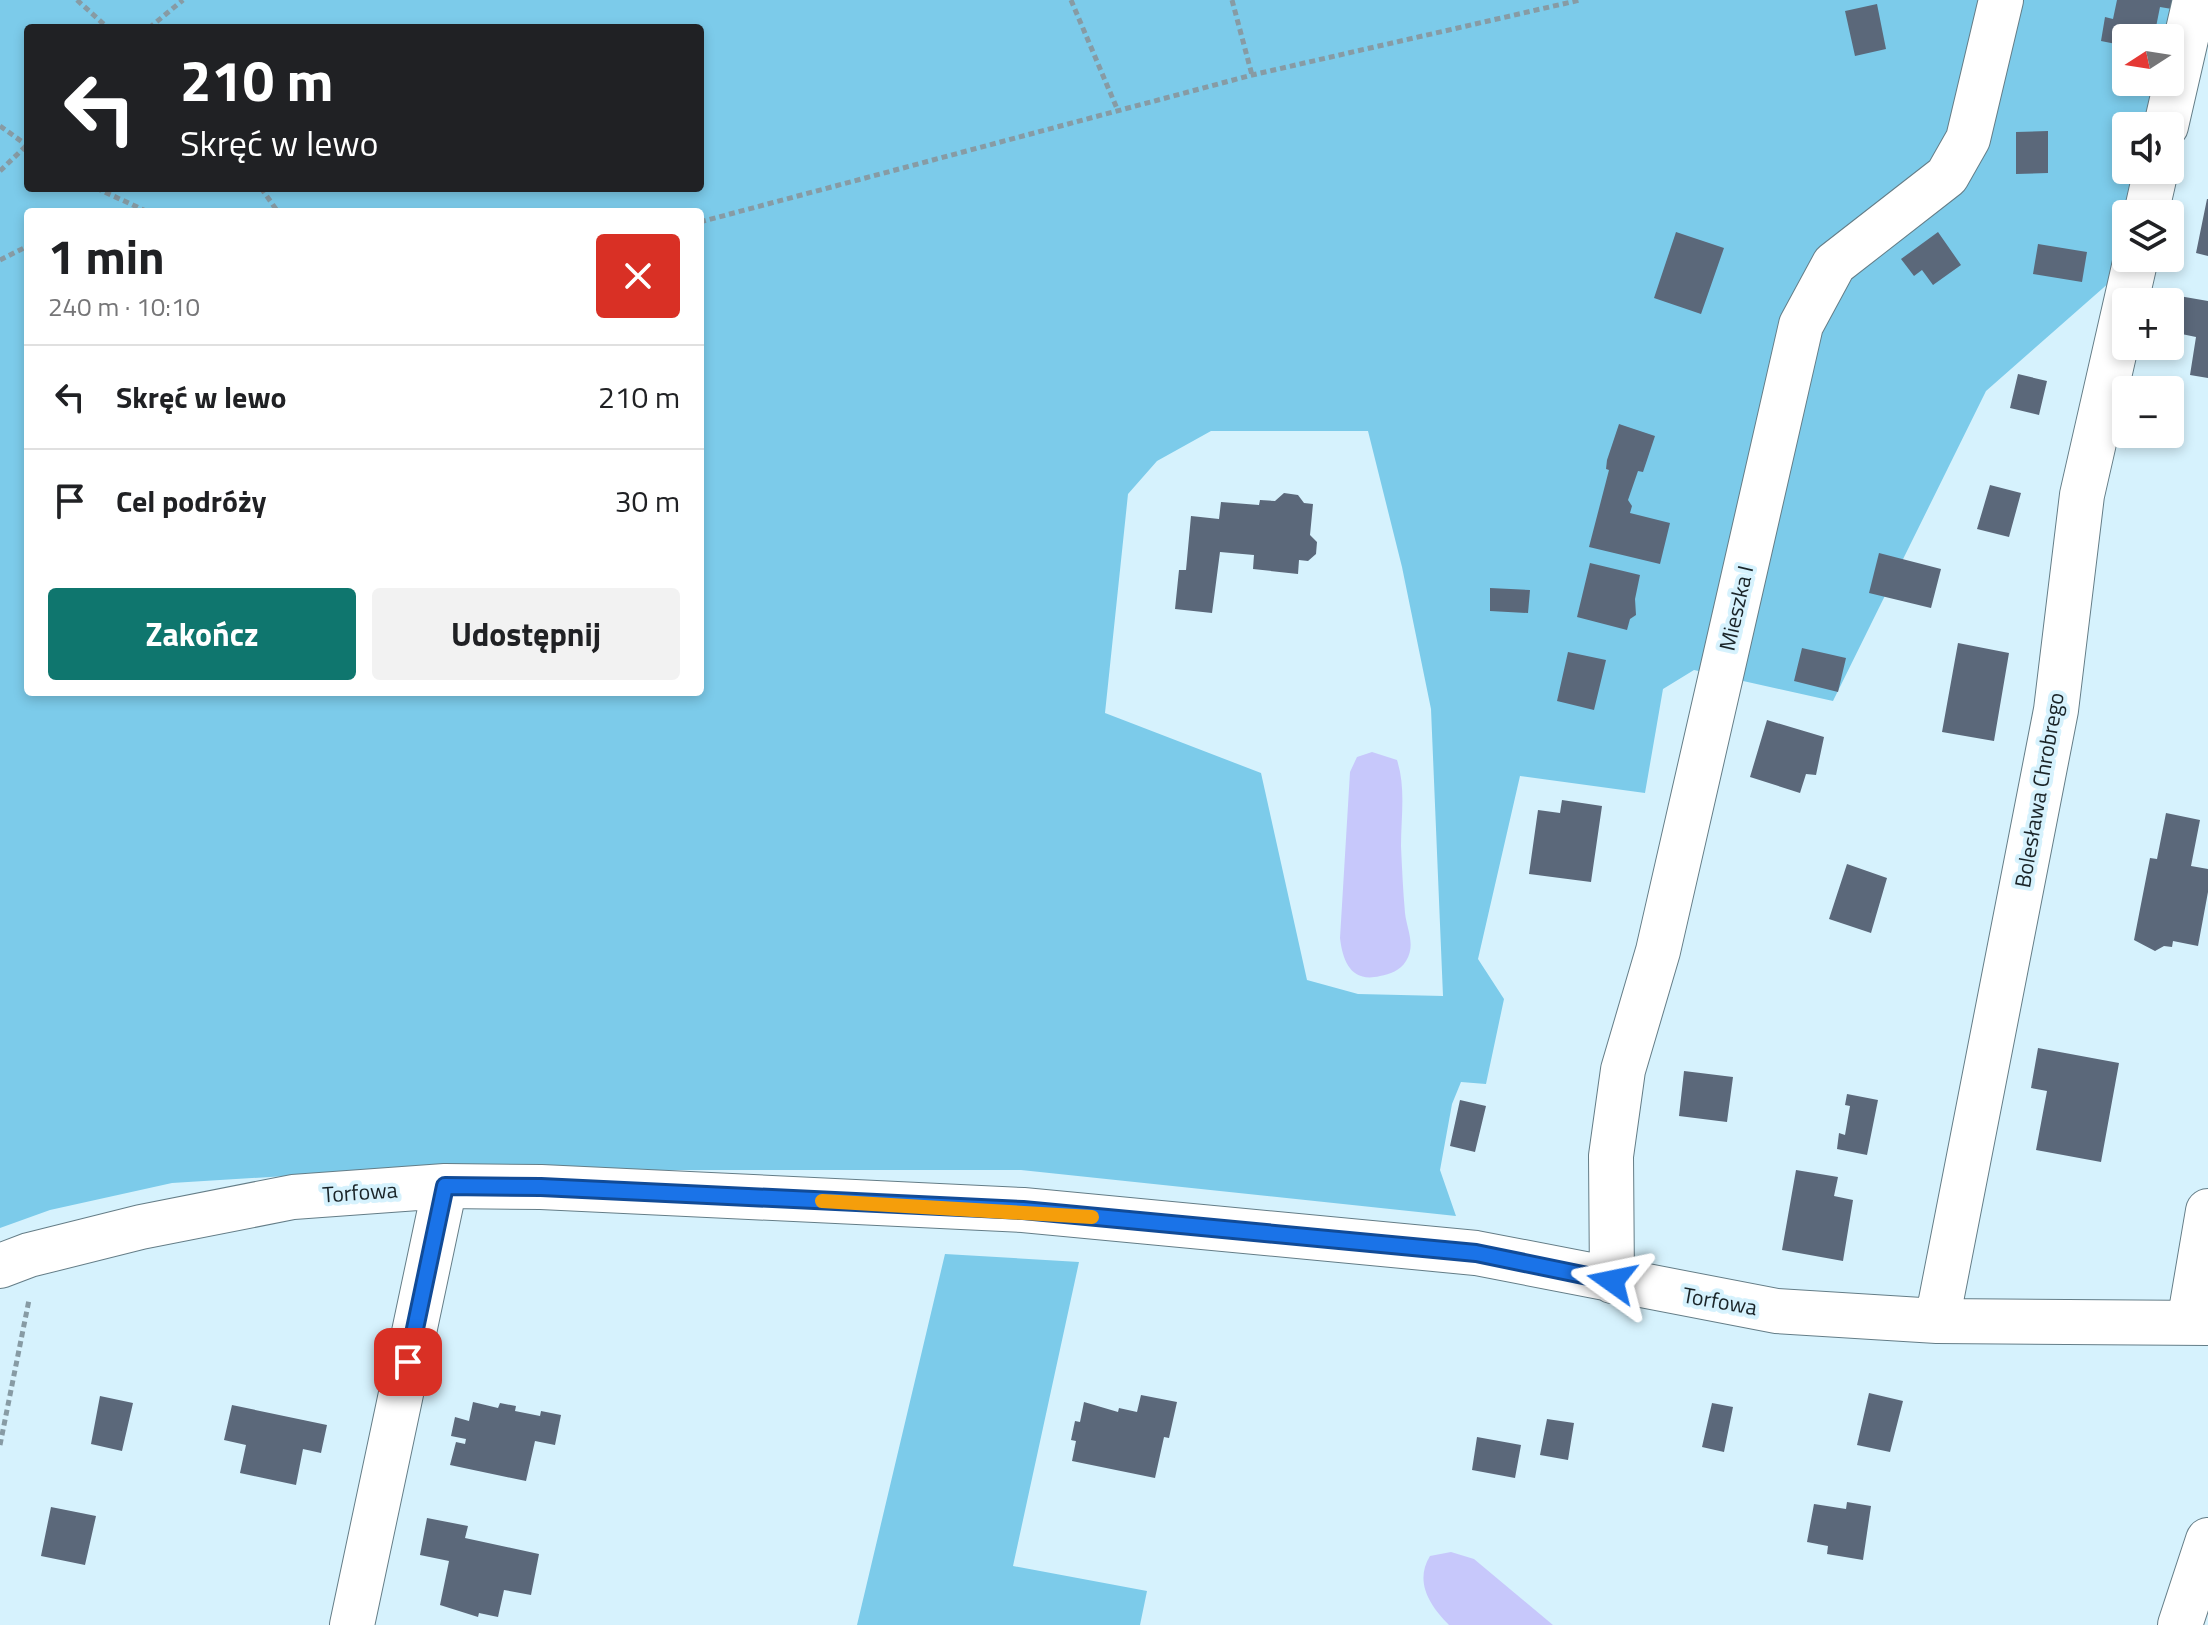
<!DOCTYPE html>
<html lang="pl">
<meta charset="utf-8">
<style>
:root{--surface:#fff;--page:#f2f2f2;--text:#202124;--muted:#757577;--line:#e0e0e0;--accent:#0f766e}
body{margin:0;font-family:"Titillium Web",sans-serif;background:var(--page);color:var(--text);height:100vh;display:flex;flex-direction:column;font-size:30px;white-space:nowrap}
*{box-sizing:border-box;margin:0}
p{font-size:26px;color:var(--muted)}
.icon{flex:none;width:44px;height:44px;fill:none;stroke:currentColor;stroke-width:2;stroke-linecap:round;stroke-linejoin:round}
.map{position:relative;flex:1;overflow:hidden}
.side{position:absolute;left:24px;top:208px;width:680px;height:488px;display:flex;flex-direction:column;background:var(--surface);border-radius:8px;box-shadow:0 4px 12px #0003}
.side>*{flex:none}
.top-card{position:absolute;left:24px;top:24px;width:680px;height:168px;border-radius:8px;box-shadow:0 4px 12px #0003;background:#202124;color:#fff;overflow:hidden}
.needle{width:52px;rotate:258deg}
.tools{position:absolute;left:2112px;top:24px;display:grid;gap:16px}
.tools a{display:grid;place-items:center;width:72px;height:72px;border-radius:8px;background:var(--surface);box-shadow:0 4px 12px #0003;font-size:40px}
.pin{position:absolute;display:grid;place-items:center;width:68px;height:68px;color:#fff;margin:-34px;border-radius:16px;box-shadow:0 4px 12px #0006}
.me{position:absolute;width:88px;margin:-44px;rotate:282deg;stroke-linejoin:round;filter:drop-shadow(0 0 6px #0008)}
.turn{display:flex;align-items:center;gap:28px;height:168px;padding:0 24px;font-size:36px}
.turn .icon{width:104px;height:104px;stroke-width:2.5}
.turn b{display:block;font-size:56px;line-height:68px}
.round{display:grid;place-items:center;flex:none;width:84px;height:84px;border-radius:8px;background:var(--page)}
.summary{display:flex;align-items:center;justify-content:space-between;height:136px;padding:0 24px}
h1{font-size:48px;font-weight:700;line-height:60px}
.action{display:flex;gap:16px;margin-top:auto;padding:16px 24px}
.action a{flex:1;height:92px;border-radius:8px;background:var(--accent);color:#fff;font-size:32px;font-weight:700;line-height:92px;text-align:center}
.action a+a{background:var(--page);color:var(--text)}
ul{padding:0;list-style:none}
li{display:flex;align-items:center;gap:24px;height:104px;padding:0 24px;border-top:2px solid var(--line)}
li div{flex:1}
li b{display:block;font-size:30px}
li em{font-style:normal}
.map>svg:first-child{display:block}
.forest{fill:#7ccbea;fill-rule:evenodd}
.water{fill:#c7c8fb}
.building{fill:#5b687a}
.lines{fill:none;stroke-linecap:round;stroke-linejoin:round}
.minor-casing{stroke:#647d87;stroke-width:46}
.path{stroke:#879ba4;stroke-width:5;stroke-dasharray:6 4;stroke-linecap:butt}
.minor{stroke:#fff;stroke-width:44}
.route-casing{stroke:#114b97;stroke-width:20}
.route{stroke:#1a73e8;stroke-width:14}
.slow{stroke:#f59e0b;stroke-width:14}
.labels{text-anchor:middle;stroke-width:8;stroke-linejoin:round;paint-order:stroke}
.street-label{font-size:22px;fill:#1a2428;stroke:#d6f2fd}
</style>
<div class="map">
<svg width="2208" height="1625" viewBox="0 0 2208 1625">
<rect width="100%" height="100%" fill="#d6f2fd"/>
<path class="forest" d="M0 0H2176L2168 38H2126V82H2159L2149 126H2126V170H2140L2126 214V238L2119 274 1986 391 1833 701 1694 670 1663 689 1645 793 1520 776 1478 959 1504 999 1486 1084 1461 1082 1452 1104 1440 1170 1456 1216 1021 1170H385L172 1183 50 1210 0 1228ZM28 28H700V188H28ZM28 212H700V692H28ZM1211 431H1368L1402 567 1431 709 1443 996 1358 994 1307 980 1261 773 1105 713 1128 494 1157 461Z
M945 1254 1079 1262 1013 1566 1147 1591 1140 1625H857Z"/>
<path class="water" d="M1372 752 1397 760C1406 788 1401 817 1401 846 1402 868 1403 891 1405 913 1407 930 1416 945 1406 961 1400 971 1390 974 1380 976 1352 983 1343 963 1340 938L1350 772 1357 757Z
M1451 1552 1474 1559 1553 1625H1449C1430 1606 1414 1582 1430 1556Z"/>
<path class="building" d="M2117 0H2174L2172 9 2160 7 2156 27 2168 29 2166 38H2126V46L2101 41 2105 17 2113 19Z
M1877 4 1886 49 1855 56 1845 11Z
M2048 131V173L2016 174V132Z
M2207 199H2208V256L2196 253Z
M1676 232 1724 248 1701 314 1654 298Z
M1938 232 1961 265 1933 285 1922 270 1914 276 1901 259Z
M2038 244 2087 252 2082 282 2033 274Z
M2179 296 2208 301V378L2190 375 2196 337 2172 332Z
M2018 374 2047 381 2039 415 2010 408Z
M1619 424 1655 436 1643 472 1638 471 1628 500 1632 506 1630 513 1670 523 1660 564 1589 547 1609 470 1606 469 1607 460Z
M1990 485 2021 493 2009 537 1977 529Z
M1284 493 1298 495 1304 503 1313 504 1310 535 1317 542 1316 554 1308 561 1299 560 1298 574 1253 569 1254 555 1220 552 1212 613 1175 609 1179 570H1186L1191 516 1219 519 1221 502 1259 505 1260 500 1275 501Z
M1879 553 1941 569 1931 608 1869 593Z
M1590 563 1640 575 1635 599 1636 615 1630 619 1627 630 1577 617Z
M1490 588 1530 590 1528 613 1490 611Z
M1958 643 2009 653 1994 741 1942 732Z
M1802 648 1846 658 1838 692 1794 681Z
M1568 652 1606 660 1594 710 1557 701Z
M1767 720 1824 737 1816 775 1806 774 1800 793 1750 777Z
M1562 800 1602 806 1591 882 1529 874 1538 810 1560 813Z
M2166 813 2200 820 2191 866 2208 869V892L2198 946 2173 941 2172 947 2164 946 2155 951 2134 940 2150 858 2157 859Z
M1847 864 1887 878 1871 933 1829 919Z
M2038 1048 2119 1063 2101 1162 2036 1150 2047 1091 2031 1088Z
M1684 1071 1733 1077 1727 1122 1679 1116Z
M1847 1094 1878 1100 1867 1155 1837 1149 1839 1133 1845 1135 1850 1106 1845 1105Z
M1460 1100 1486 1106 1475 1152 1450 1146Z
M1796 1170 1838 1177 1834 1196 1853 1200 1843 1261 1782 1250Z
M1869 1393 1903 1401 1890 1452 1857 1445Z
M1141 1395 1177 1402 1169 1438 1164 1437 1155 1478 1072 1461 1076 1441 1071 1440 1075 1421 1080 1422 1084 1402 1118 1412 1119 1408 1137 1412Z
M100 1396 133 1403 122 1451 91 1444Z
M473 1402 498 1408 500 1403 516 1406 515 1411 540 1416 541 1411 561 1415 555 1445 535 1441 526 1481 450 1465 456 1442 465 1444 466 1439 451 1436 455 1417 469 1421Z
M1712 1403 1733 1407 1724 1452 1702 1447Z
M232 1405 327 1425 321 1453 303 1449 296 1485 240 1473 246 1445 224 1440Z
M1547 1419 1574 1423 1568 1460 1540 1455Z
M1477 1437 1521 1445 1515 1478 1472 1470Z
M1847 1502 1871 1506 1863 1560 1827 1554 1828 1546 1807 1542 1814 1504 1846 1509Z
M51 1507 96 1516 85 1565 41 1556Z
M427 1518 468 1526 465 1538 539 1554 531 1595 504 1590 498 1617 479 1613 478 1617 440 1605 449 1561 420 1555Z"/>
<g class="lines">
<g class="minor-casing">
<path id="minor" d="M2166 126 2195 0
M2146 214 2156 170
M0 1266 29 1255 141 1227 293 1197 445 1186 541 1187 1023 1210 1476 1253 1776 1311 1937 1321 2208 1323
M1612 1281 1611 1156 1623 1070 1658 951 1801 325 1834 264 1947 176 1968 139 2001 0
M1937 1321 2056 710 2082 495 2136 258
M2189 1323 2208 1211
M352 1625 445 1186
M2180 1625 2208 1540"/>
</g>
<path class="path" d="M77 0 108 28
M1071 0 1118 111
M1232 0 1252 75
M149 28 183 0
M0 126 28 146
M0 171 28 144
M96 188 148 212
M261 188 278 212
M700 222 1252 75 1580 0
M0 260 28 246
M0 1445 29 1300"/>
<use href="#minor" class="minor"/>
</g>
<g class="lines">
<g class="route-casing">
<path id="route" d="M408 1362 445 1186 541 1187 1023 1210 1476 1253 1612 1281"/>
</g>
<use href="#route" class="route"/>
<path class="slow" d="M822 1201 1092 1217"/>
</g>
<g class="labels">
<g class="street-label">
<text transform="translate(1736 608) rotate(-77)" y="8">Mieszka I</text>
<text transform="translate(2039 790) rotate(-80)" y="8">Bolesława Chrobrego</text>
<text transform="translate(360 1192) rotate(-4)" y="8">Torfowa</text>
<text transform="translate(1720 1301) rotate(10)" y="8">Torfowa</text>
</g>
</g>
</svg>
<div class="tools">
<a><svg class="needle" viewBox="-14 -14 28 28"><path d="M0-13l5 13h-10z" fill="#e53935"/><path d="M0 13l5-13h-10z" fill="#757577"/></svg></a>
<a><svg class="icon" aria-label="sound" viewBox="0 0 24 24"><path d="M4 9h4l5-4v14l-5-4H4zM17 9q2 3 0 6"/></svg></a>
<a><svg class="icon" aria-label="layers" viewBox="0 0 24 24"><path d="M12 4l9 5-9 5-9-5zM3 14l9 5 9-5"/></svg></a>
<a>+</a>
<a>−</a>
</div>
<div class="pin" style="left:408px;top:1362px;background:#d93025"><svg class="icon" aria-label="arrive" viewBox="0 0 24 24"><path d="M6 21V4h12l-3 4 3 4H6"/></svg></div>
<svg class="me" style="left:1612px;top:1281px" viewBox="-20 -20 40 40"><path d="M0-17L14 15 0 8-14 15z" fill="#1a73e8" stroke="#fff" stroke-width="4"/></svg>
<div class="top-card">
<div class="turn"><svg class="icon" aria-label="left" viewBox="0 0 24 24"><path d="M17 20v-9H6M10 6l-5 5 5 5"/></svg><div><b>210 m</b>Skręć w lewo</div></div>
</div>
<section class="side">
<div class="summary"><div><h1>1 min</h1><p>240 m · 10:10</p></div><a class="round" style="background:#d93025;color:#fff"><svg class="icon" aria-label="close" viewBox="0 0 24 24"><path d="M6 6l12 12M18 6L6 18"/></svg></a></div>
<ul>
<li><svg class="icon" aria-label="left" viewBox="0 0 24 24"><path d="M17 20v-9H6M10 6l-5 5 5 5"/></svg><div><b>Skręć w lewo</b></div><em>210 m</em></li>
<li><svg class="icon" aria-label="arrive" viewBox="0 0 24 24"><path d="M6 21V4h12l-3 4 3 4H6"/></svg><div><b>Cel podróży</b></div><em>30 m</em></li>
</ul>
<div class="action"><a>Zakończ</a><a>Udostępnij</a></div>
</section>
</div>
